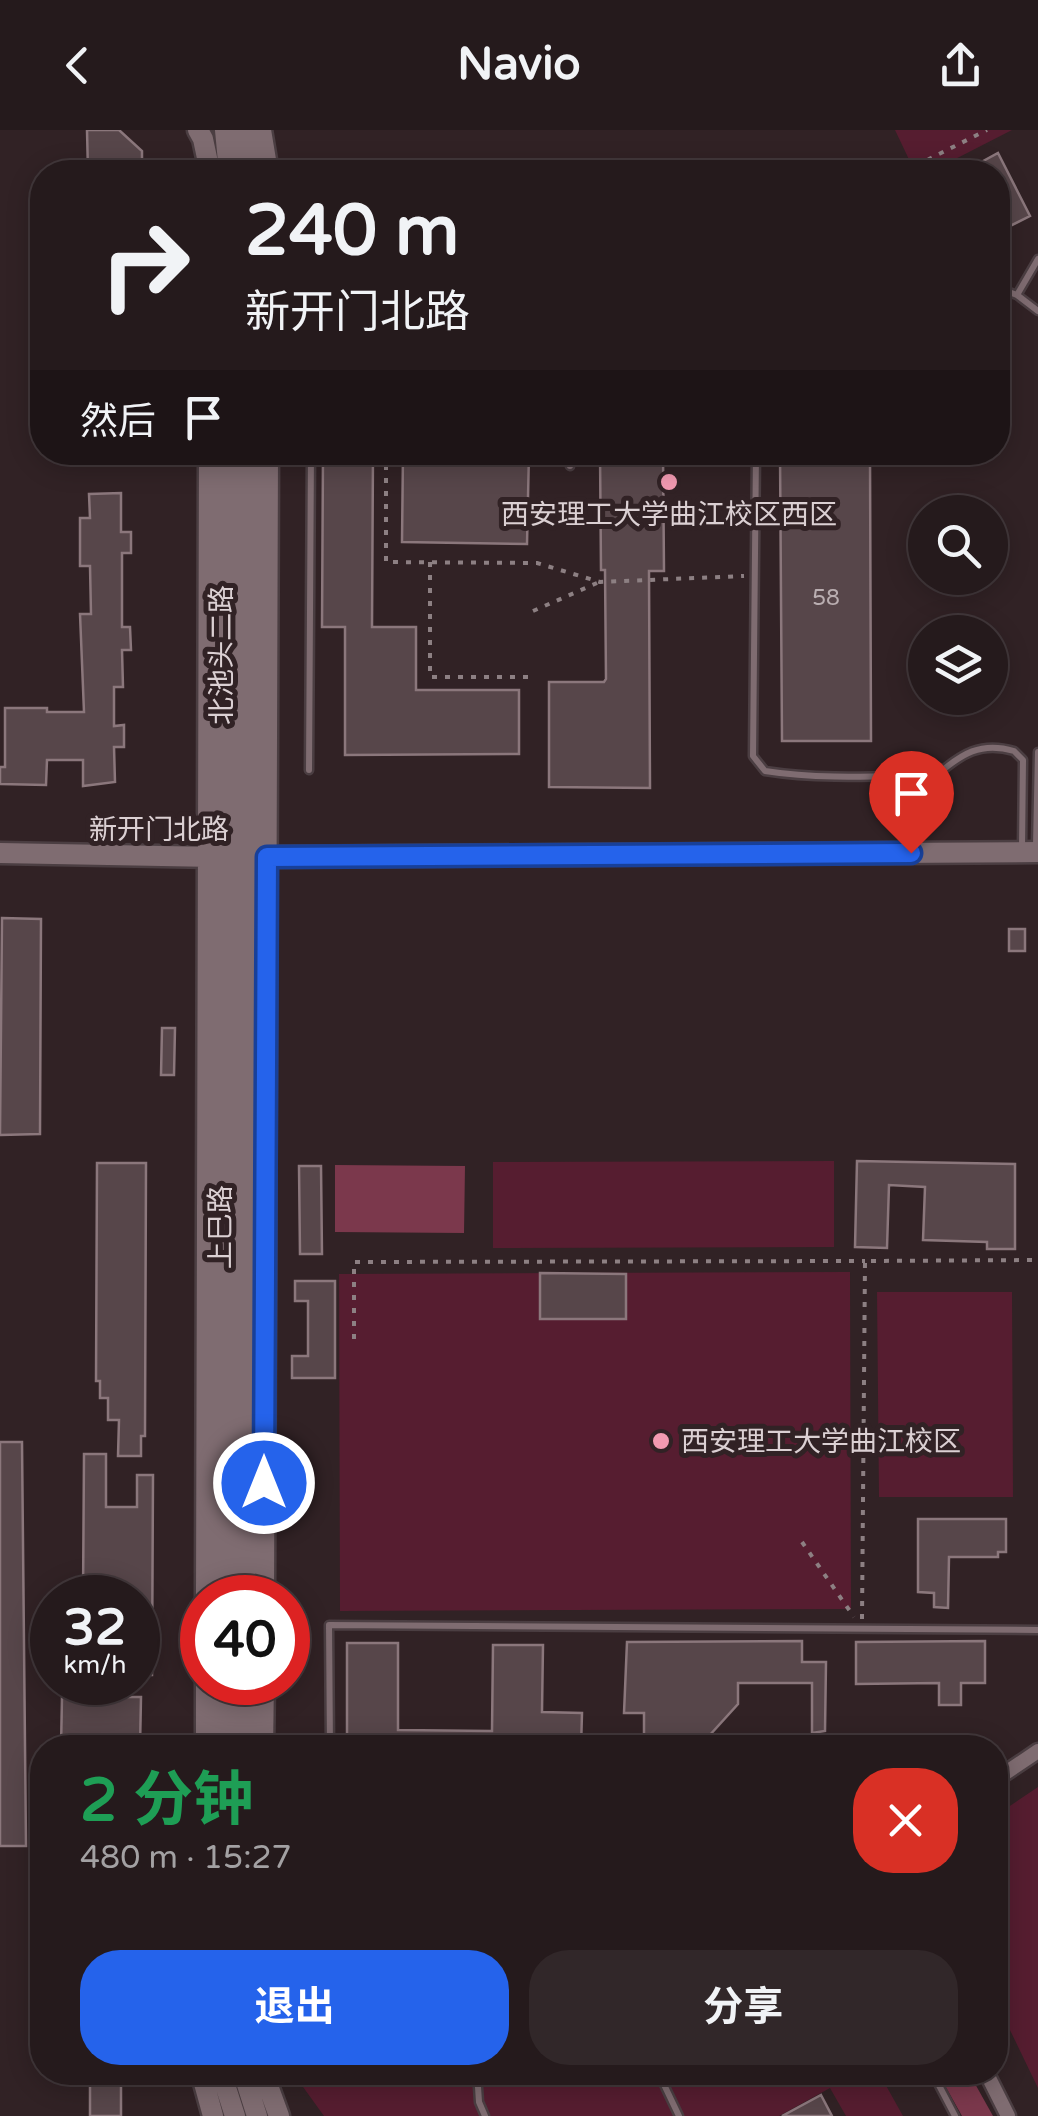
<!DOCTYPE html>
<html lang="zh">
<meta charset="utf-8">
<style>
:root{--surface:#251a1c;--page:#312729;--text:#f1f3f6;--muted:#a3a1a3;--line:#42383b;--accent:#2563eb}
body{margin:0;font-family:"Varela Round","Noto Sans SC",sans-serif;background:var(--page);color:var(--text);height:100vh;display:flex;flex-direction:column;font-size:38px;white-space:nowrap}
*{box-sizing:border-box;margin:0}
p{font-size:32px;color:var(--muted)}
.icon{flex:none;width:55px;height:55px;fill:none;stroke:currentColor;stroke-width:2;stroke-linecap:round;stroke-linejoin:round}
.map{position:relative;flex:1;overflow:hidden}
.sheet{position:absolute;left:30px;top:1605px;width:978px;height:350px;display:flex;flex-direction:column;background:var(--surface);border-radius:40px;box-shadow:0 5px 25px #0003,0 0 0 2px var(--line)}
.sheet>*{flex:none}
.banner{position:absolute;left:30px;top:30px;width:980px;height:305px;border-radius:40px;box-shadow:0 5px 25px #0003,0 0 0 2px var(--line);background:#251a1c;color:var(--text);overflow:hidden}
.buttons{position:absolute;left:908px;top:365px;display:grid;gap:20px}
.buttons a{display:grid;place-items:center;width:100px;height:100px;border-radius:50%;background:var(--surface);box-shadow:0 5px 25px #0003,0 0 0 2px var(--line);font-size:50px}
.speed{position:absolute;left:30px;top:1445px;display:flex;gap:20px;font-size:50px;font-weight:700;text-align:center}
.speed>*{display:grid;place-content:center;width:130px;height:130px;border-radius:50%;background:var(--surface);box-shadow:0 5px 25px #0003,0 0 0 2px var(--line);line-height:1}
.speed small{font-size:25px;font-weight:400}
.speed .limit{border:15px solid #d22;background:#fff;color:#111}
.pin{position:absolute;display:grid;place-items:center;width:85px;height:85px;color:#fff;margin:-102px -42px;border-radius:50% 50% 50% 0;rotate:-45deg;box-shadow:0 0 10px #0007}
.pin .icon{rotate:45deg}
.me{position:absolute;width:110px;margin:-55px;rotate:0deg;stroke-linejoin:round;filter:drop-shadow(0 0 8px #0008)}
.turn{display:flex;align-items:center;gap:35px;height:210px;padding:0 50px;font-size:45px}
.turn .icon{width:130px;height:130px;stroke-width:2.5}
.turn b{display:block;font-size:70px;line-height:85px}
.then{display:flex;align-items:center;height:95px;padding:0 50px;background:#0003;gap:20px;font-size:38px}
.round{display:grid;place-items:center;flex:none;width:105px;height:105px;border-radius:40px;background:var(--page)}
.headline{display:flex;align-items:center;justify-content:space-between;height:170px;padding:0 50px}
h1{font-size:60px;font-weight:700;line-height:75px;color:#1e9e55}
.primary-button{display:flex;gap:20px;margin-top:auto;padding:20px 50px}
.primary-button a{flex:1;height:115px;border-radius:40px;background:var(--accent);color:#fff;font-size:40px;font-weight:700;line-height:115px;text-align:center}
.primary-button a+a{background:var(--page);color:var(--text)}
header{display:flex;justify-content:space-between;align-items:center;height:130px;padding:0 50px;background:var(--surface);font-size:45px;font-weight:700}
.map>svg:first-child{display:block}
.green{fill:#561d30}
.water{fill:#7b384c}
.building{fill:#57464a;stroke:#8b777c;stroke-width:2.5}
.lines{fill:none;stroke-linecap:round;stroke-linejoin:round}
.lane-casing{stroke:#4b3e42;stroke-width:11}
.street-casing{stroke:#4b3e42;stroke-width:19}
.secondary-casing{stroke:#4b3e42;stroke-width:25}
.path{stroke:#8d8083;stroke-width:4;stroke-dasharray:5 8;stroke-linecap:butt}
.lane{stroke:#7f6c71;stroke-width:6}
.street{stroke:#7f6c71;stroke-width:14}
.secondary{stroke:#7f6c71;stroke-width:20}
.route-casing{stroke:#184099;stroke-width:25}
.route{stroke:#2563eb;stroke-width:18}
.poi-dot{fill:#f19ab1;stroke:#312225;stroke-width:4}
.labels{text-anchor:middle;stroke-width:10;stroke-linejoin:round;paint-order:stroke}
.number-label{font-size:22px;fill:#baaeb1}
.poi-label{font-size:28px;fill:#dbd0d3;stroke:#312225}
.street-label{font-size:28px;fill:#dbd0d3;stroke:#312225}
</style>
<header><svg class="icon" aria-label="back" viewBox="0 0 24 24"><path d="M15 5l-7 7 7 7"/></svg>Navio<svg class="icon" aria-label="share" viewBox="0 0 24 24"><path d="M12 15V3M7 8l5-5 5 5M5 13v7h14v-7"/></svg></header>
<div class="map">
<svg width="1038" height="1986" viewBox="0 0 1038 1986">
<rect width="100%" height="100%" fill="#312225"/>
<path class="green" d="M895 0H1012L930 42H915Z
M834 1031V1117L493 1118V1032Z
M850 1142 851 1479 340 1481 339 1144Z
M877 1162H1012L1013 1367H879Z
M1038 1657V1958L995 1869V1686Z
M293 1943H879L903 1986H846L830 1958 779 1986H324Z"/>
<path class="water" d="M335 1035 465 1036 464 1103 335 1102Z
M938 1943H969L993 1986H962Z"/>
<path class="building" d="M87 0H119L142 21V42H88Z
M998 23 1030 86 998 102V42H963Z
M323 322H373L372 497H416V560H519V624L345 625V497H322Z
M403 322H529L527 414 402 412Z
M600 322H663L664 441H649L650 658 549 657V552H604L606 549 605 440H601Z
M780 322H870L871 611H782Z
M121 363V402H131V423H122V497H130L131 520H122L123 557H114V596L124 595V617H114L115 652 83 656V630H47L46 655 0 654V637H5V578H47V582H84L80 484H91L90 436H80V388H90L89 364Z
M2 788 41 789 40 1004 0 1005Z
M1009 799H1025V821H1009Z
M162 898H175L174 945H161Z
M857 1031 1015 1034V1119H987V1112L923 1110 925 1057 889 1055 887 1118 855 1117Z
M97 1033H146L145 1306H141V1326H118L119 1290H108V1268H100V1251H96Z
M299 1036H321L322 1124H300Z
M540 1143 626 1144V1189H540Z
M295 1151H335V1248H292V1226H308V1171H295Z
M0 1312H22L26 1716H0Z
M84 1324H106V1377H137V1345H153L152 1545H138L137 1464 105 1463V1468H83Z
M918 1389H1006V1422H998V1427H949L948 1478 934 1477V1463L918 1462Z
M802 1511V1532H826L825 1601 812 1603V1553H738V1574L698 1618H644V1583H624L627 1512Z
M985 1511V1553H961V1575H939V1553L856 1554V1512Z
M347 1513H398V1600L492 1601 493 1515H543L542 1582 582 1583 581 1618H347Z
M62 1567H141L140 1618H61Z
M90 1942H117V1946H121V1986H90Z
M821 1965 832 1986H782Z"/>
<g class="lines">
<g class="lane-casing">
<path id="lane" d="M998 158 1017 165 1038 181
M1017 165 1038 129
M756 322 753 626 765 641C822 650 880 646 937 645 961 624 981 611 1014 621L1023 630 1022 718
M570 336 571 322
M309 640 311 322
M1036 716 1038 622
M330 1618 329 1495 1038 1500
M477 1942 479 1972 485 1986
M658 1942 679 1986
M932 1942 955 1986"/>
</g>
<g class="street-casing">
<path id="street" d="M995 1650 1038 1621
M986 1942 1008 1986"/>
</g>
<g class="secondary-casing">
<path id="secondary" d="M198 0 203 9 210 42
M225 0 229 42
M245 0 249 42
M261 0 268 42
M0 723 216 727
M255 727 1038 722
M206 1468 209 322
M226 1468 229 322
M246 1468 249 322
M264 1468 268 322
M206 1618V1552
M226 1618V1552
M245 1618 246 1552
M263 1618 264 1552
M201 1942 213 1986
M221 1942 235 1986
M243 1942 257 1986
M263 1942 279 1986"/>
</g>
<path class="path" d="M922 42 929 29 987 0
M386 322V432L537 433 600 452 744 446
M430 432V547H533
M533 481 597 453
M354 1209V1132L865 1131
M802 1412 854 1487
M862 1489 865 1131 1038 1130"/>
<use href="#lane" class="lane"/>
<use href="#street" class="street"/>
<use href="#secondary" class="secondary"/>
</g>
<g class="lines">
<g class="route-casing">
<path id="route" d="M264 1353 267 727 911 723"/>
</g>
<use href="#route" class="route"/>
</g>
<g class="poi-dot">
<circle cx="669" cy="352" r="10"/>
<circle cx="661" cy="1311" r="10"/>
</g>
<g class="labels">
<g class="number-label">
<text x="826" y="475">58</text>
</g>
<g class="poi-label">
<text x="669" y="394">西安理工大学曲江校区西区</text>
<text x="681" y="1321" text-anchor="start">西安理工大学曲江校区</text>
</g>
<g class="street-label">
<text transform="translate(221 525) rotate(-90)" y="10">北池头二路</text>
<text x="159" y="709">新开门北路</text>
<text transform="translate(220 1097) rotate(-90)" y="10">上巳路</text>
</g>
</g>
</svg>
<div class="buttons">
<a><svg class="icon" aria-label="search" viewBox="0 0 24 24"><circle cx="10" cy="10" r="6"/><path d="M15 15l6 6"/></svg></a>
<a><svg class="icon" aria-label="layers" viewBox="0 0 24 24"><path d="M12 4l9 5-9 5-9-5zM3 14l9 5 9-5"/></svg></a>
</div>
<div class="speed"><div>32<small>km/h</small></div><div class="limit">40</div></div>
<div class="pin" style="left:911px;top:723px;background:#d93025"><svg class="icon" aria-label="arrive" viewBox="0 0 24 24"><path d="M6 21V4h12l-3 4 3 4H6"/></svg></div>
<svg class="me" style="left:264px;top:1353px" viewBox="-20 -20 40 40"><circle r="17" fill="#2563eb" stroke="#fff" stroke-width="3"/><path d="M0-11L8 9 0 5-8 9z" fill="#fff"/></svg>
<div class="banner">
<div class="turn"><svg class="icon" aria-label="right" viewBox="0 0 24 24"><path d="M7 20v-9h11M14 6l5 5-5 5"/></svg><div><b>240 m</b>新开门北路</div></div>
<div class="then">然后<svg class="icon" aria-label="arrive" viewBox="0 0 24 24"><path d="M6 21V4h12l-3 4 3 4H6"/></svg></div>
</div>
<section class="sheet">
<div class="headline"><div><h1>2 分钟</h1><p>480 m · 15:27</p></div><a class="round" style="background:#d93025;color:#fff"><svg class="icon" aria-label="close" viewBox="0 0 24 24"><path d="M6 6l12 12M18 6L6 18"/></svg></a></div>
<div class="primary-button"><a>退出</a><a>分享</a></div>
</section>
</div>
